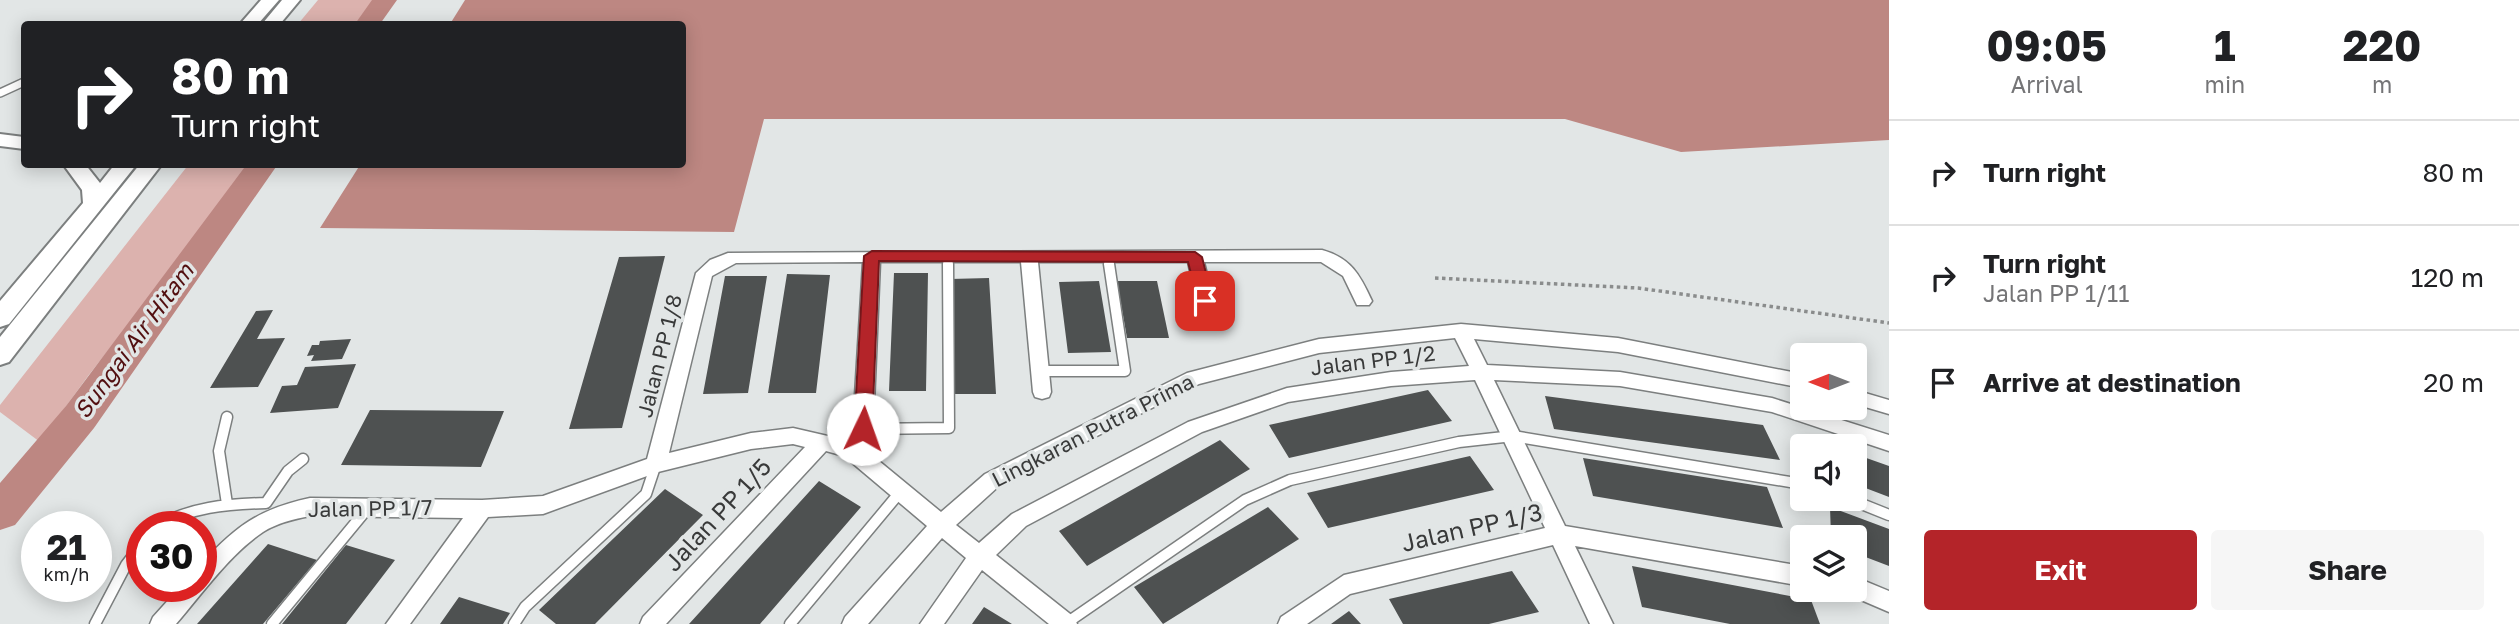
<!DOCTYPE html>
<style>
:root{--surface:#fff;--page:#f6f6f6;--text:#202124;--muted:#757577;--line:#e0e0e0;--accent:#b42429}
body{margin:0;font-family:"Golos Text",sans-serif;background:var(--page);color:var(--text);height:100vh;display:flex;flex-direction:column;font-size:26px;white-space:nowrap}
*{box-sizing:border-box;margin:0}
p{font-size:23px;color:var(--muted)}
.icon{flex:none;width:38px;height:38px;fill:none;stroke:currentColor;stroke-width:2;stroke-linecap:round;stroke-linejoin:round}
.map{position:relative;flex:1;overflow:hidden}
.drawer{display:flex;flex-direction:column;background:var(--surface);width:630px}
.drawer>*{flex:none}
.guide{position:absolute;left:21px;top:21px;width:665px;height:147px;border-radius:7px;box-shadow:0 4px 18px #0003;background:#202124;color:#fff;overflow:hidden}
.needle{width:46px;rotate:270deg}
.buttons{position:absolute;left:1790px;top:343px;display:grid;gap:14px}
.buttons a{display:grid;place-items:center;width:77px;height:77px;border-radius:7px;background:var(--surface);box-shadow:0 4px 18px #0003;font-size:35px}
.speed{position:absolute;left:21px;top:511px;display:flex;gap:14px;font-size:35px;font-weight:700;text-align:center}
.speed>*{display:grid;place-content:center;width:91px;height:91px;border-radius:50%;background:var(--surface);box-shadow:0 4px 18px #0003;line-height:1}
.speed small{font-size:18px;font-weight:400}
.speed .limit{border:10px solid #d22;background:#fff;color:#111}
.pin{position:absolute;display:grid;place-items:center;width:60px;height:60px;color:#fff;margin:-30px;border-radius:14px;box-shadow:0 4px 10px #0006}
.me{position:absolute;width:77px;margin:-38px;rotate:3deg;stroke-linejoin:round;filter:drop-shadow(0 0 5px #0008)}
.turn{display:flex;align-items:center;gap:24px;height:147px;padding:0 35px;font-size:32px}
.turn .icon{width:91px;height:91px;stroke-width:2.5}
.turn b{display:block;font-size:49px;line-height:60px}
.eta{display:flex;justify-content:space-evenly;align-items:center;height:119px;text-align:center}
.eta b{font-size:42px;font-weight:700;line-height:49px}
.primary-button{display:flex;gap:14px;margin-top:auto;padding:14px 35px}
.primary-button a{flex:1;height:80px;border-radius:7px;background:var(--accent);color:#fff;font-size:28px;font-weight:700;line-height:80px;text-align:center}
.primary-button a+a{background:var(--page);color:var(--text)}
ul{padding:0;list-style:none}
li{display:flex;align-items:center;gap:21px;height:105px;padding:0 35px;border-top:2px solid var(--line)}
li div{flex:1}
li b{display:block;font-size:26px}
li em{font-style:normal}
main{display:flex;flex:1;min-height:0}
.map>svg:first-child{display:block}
.green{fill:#dcb2ae}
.water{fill:#bd8782}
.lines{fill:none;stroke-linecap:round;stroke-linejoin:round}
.river{fill:#bd8782;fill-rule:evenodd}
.building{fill:#4e5151}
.lane-far1-casing{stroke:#7c7f7f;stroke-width:10}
.lane-casing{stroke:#7c7f7f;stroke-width:13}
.street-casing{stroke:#7c7f7f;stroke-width:3}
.secondary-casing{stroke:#7c7f7f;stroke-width:4}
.path{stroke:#8a8c8c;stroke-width:3.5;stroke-dasharray:3.5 3.5;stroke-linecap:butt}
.lane-far1{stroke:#fff;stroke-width:7}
.lane{stroke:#fff;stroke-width:10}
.street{fill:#fff;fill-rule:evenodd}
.secondary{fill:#fff;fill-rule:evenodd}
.route{fill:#b42429;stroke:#75171b;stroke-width:2}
.labels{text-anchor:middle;stroke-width:7;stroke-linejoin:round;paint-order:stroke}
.street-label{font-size:21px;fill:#393a3a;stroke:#e2e6e6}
.water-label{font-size:23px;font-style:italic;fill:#520f10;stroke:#e2e6e6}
.near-street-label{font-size:24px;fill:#393a3a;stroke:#e2e6e6}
</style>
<main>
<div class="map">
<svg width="1889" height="624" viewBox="0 0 1889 624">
<rect width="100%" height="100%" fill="#e2e6e6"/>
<path class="green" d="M318 0H375L357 24H298Z
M189 164 253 165 88 376 40 442 0 412V405Z"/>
<path class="water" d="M465 0H1889V140L1681 152 1565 119H764L734 232 320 228 360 165 682 164V24H450Z"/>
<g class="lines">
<path class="river" d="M372 0H397L380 24H355Z
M247 164H278L94 428 15 525 0 530V483L66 406Z"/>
</g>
<path class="building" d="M665 256 622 428 569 429 619 257Z
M894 273H928L926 391H889Z
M787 274 830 275 816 393H768Z
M725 276H767L748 393 703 394Z
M989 278 996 394H953L950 279Z
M1099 281 1111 352 1068 353 1059 282Z
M1117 281H1157L1169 338H1127Z
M273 310 257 339 285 338 258 387 210 388 256 311Z
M351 339 342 359 311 361 314 355 307 356 312 345H319L320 341Z
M356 364 338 408 270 413 282 386 297 385 305 367Z
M1428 390 1452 421 1289 458 1269 425Z
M1545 396 1763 425 1780 460 1554 429Z
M370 410 504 411 481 467 341 465Z
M1220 440 1250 469 1087 566 1059 531Z
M1855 454 1889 466V497L1855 484Z
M1470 456 1494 490 1328 528 1307 493Z
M1583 458 1767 487 1783 528 1593 496Z
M819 481 861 507 760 624H689Z
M665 489 703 515 595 624H556L539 610Z
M1268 507 1299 539 1163 624 1134 587Z
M1830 507 1889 529V566L1855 553V537H1831Z
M268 544 317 560 263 624H197Z
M346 545 395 560 346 624H282Z
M1632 566 1811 600 1820 624H1730L1642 607Z
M1512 571 1539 612 1489 624H1403L1389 599Z
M459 597 510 613 503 624H440Z
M984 607 1012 624H972Z
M1349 611 1361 624H1331Z"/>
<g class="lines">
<g class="lane-far1-casing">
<path id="lane-far1" d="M0 93 24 82
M948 256V266
M1108 257 1109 266"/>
</g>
<g class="lane-casing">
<path id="lane" d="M1040 371H1125L1109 264
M227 417 219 451 227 504
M863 429 949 428 948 264
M1849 499 1889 515
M155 527C191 507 226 504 266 503L288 471 303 459
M95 624 126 565 142 544
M272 624 367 509
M514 624 525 607 646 494 656 464
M790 624 901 491
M1065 624 1245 500 1290 480 1459 442 1513 436 1802 484"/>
</g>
<g class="street-casing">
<path id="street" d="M1322 250C1351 258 1360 275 1372 301L1369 305H1357L1343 276 1321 262H1204L1219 323 1216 328H1204L1201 323 1188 262H1038L1051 392 1049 397 1042 399 1035 397 1033 392 1021 262H880L873 429 862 447 941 512 985 474 1187 373 1319 339 1461 324 1618 338 1802 374V388L1618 352 1474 339 1487 365 1620 372 1772 398 1889 435V451L1772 412 1620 386 1494 380 1565 526 1802 566V586L1575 546 1613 624H1590L1553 545 1350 594 1307 624H1278L1281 617 1344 575 1545 528 1475 380 1391 386 1288 402 1202 432 1026 526 996 555 1074 617 1077 624H1049L982 570 944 624H920L966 558 942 538 868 624H842L845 617 927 526 844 456 826 451 666 624H640L643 617 805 447 793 444 751 449 658 472 543 514 488 517 410 624H386L463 518 310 516C294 519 277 523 263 532 230 554 202 594 176 624H150L153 617 181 586H201V564C236 526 259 509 310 498L482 500 543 496 647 459 696 273 710 260 728 253ZM863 262 853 428 845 440 793 428 751 433 669 453 712 276 736 263ZM1455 338 1469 366 1391 372 1287 388 1188 422 1012 514 979 543 956 525 999 486 1199 384 1319 353Z
M1855 390 1889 400V414L1855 404Z
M1855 577 1889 591V612L1847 594 1845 590H1855Z"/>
</g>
<g class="secondary-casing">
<path id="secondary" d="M261 0H279L258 24H240Z
M282 0H300L280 24H262Z
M0 134 24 137V149L0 146Z
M63 164H85L100 183 115 164H137L9 324 0 327V301L83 203 82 190Z
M140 164H162L9 362 0 365V337Z"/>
</g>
<path class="path" d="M1435 278 1638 288 1889 323"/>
<use href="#lane-far1" class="lane-far1"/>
<use href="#lane" class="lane"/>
<use href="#street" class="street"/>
<use href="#secondary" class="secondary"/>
</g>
<path class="route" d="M872 251 1195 252 1202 257 1213 301 1205 307 1199 305 1188 262 879 261 872 429 869 434H857L854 429 864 256Z"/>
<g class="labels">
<g class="street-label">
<text transform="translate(660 356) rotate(-76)" y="7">Jalan PP 1/8</text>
<text transform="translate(1373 361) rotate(-7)" y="7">Jalan PP 1/2</text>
<text transform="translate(1093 431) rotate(-27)" y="7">Lingkaran Putra Prima</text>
<text transform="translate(370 509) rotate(-1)" y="7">Jalan PP 1/7</text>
</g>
<g class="water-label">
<text transform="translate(134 341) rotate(-54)" y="8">Sungai Air Hitam</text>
</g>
<g class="near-street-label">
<text transform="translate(718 515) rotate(-47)" y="8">Jalan PP 1/5</text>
<text transform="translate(1472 528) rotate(-13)" y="8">Jalan PP 1/3</text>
</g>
</g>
</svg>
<div class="buttons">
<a><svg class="needle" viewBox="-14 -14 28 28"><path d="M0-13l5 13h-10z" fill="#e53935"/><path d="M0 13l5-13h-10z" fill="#757577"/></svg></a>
<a><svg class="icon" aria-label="sound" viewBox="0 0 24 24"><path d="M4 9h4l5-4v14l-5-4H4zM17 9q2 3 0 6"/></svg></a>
<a><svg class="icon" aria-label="layers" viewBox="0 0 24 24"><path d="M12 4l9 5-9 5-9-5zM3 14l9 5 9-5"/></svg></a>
</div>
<div class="speed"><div>21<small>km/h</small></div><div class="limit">30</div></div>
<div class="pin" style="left:1205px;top:301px;background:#d93025"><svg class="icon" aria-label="arrive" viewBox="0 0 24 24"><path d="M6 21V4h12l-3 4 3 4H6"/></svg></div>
<svg class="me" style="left:863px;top:429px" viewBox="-20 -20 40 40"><circle r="19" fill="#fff"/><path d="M0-13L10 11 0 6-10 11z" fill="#b42429"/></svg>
<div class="guide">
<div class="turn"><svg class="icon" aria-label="right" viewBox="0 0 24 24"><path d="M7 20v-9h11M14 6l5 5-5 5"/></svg><div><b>80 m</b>Turn right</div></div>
</div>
</div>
<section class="drawer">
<div class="eta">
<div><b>09:05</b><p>Arrival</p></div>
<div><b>1</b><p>min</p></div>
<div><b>220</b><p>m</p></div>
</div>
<ul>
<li><svg class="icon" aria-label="right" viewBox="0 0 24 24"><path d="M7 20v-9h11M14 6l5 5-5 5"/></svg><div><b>Turn right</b></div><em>80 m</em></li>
<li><svg class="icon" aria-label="right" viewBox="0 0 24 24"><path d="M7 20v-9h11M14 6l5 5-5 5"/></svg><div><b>Turn right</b><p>Jalan PP 1/11</p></div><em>120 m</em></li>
<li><svg class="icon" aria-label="arrive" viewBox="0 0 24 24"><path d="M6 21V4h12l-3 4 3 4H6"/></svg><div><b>Arrive at destination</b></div><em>20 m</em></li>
</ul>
<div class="primary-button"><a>Exit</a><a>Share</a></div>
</section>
</main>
